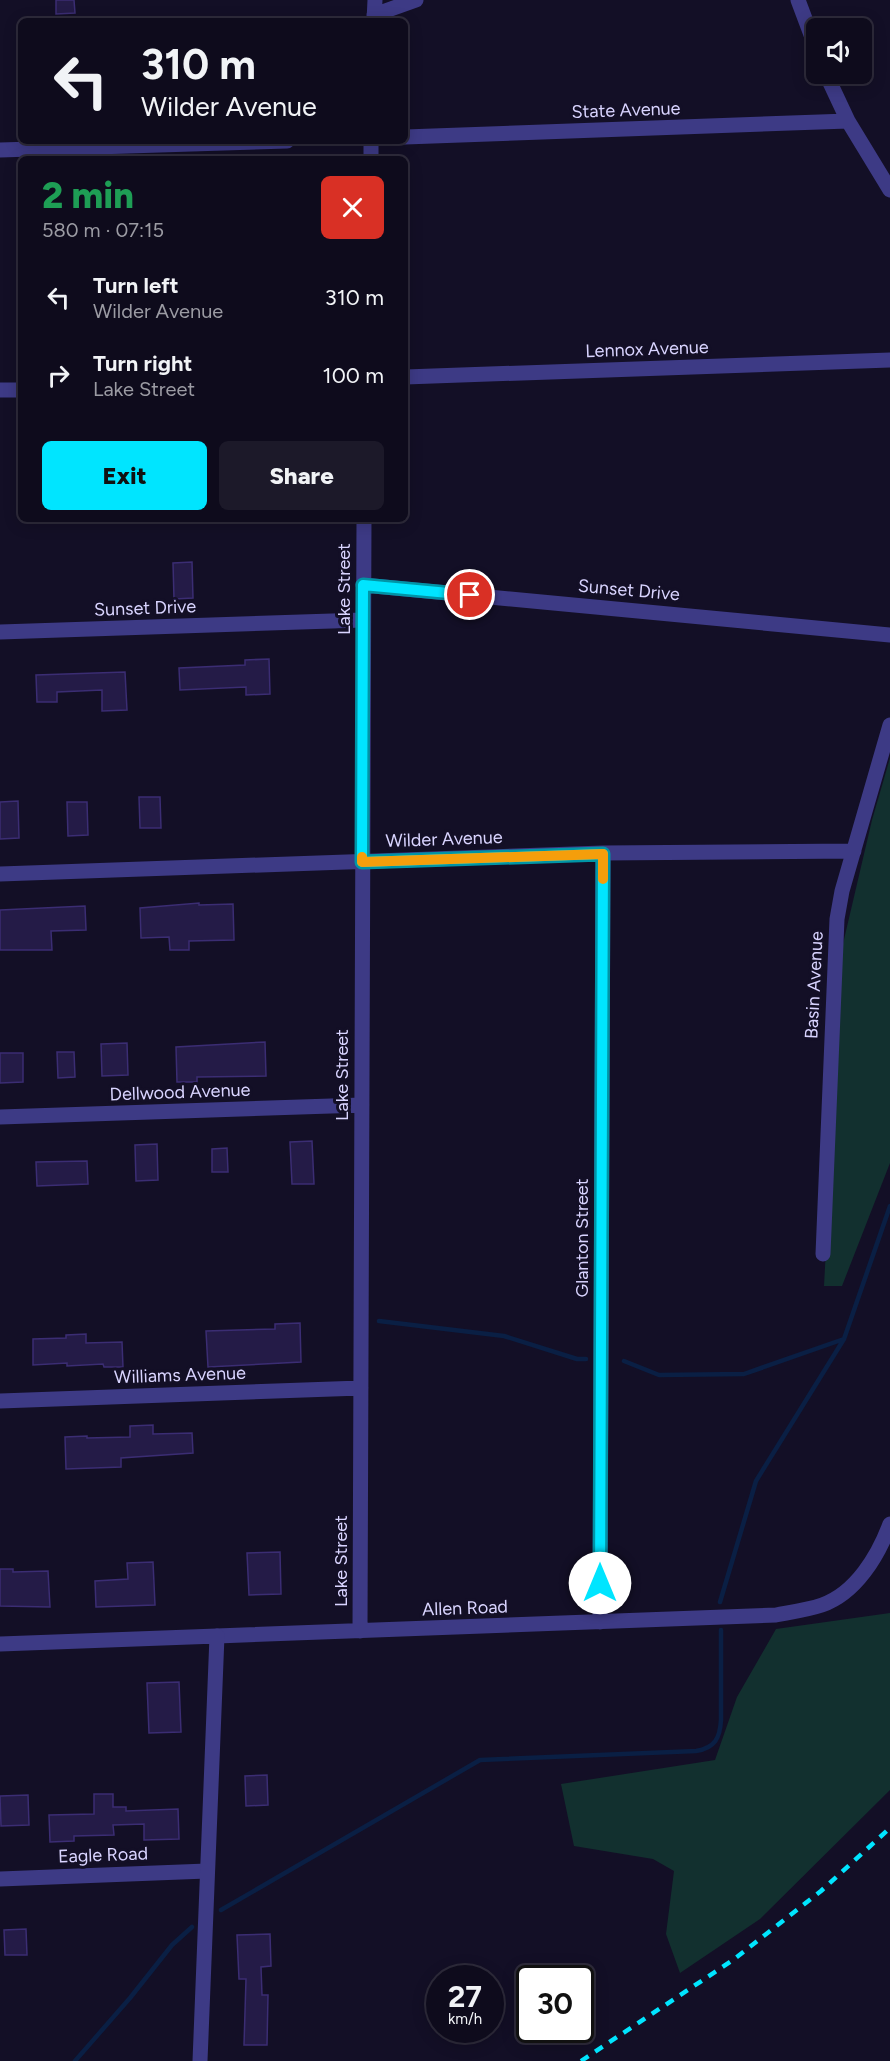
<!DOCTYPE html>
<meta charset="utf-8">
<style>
:root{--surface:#0e0b1c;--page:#1c1929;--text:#f1f3f6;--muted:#9b9ba3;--line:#2e2b3b;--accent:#00e5ff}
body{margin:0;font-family:Figtree,sans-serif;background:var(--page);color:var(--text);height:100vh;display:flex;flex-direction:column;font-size:22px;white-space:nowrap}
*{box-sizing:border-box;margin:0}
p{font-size:20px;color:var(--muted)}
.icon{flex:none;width:33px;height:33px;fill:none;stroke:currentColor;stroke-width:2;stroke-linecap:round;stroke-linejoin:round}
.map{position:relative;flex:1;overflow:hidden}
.drawer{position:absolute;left:18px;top:156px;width:390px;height:366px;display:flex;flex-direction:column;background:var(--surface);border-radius:9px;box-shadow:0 3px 15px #0003,0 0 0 2px var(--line)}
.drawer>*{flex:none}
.top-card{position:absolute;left:18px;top:18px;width:390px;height:126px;border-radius:9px;box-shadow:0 3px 15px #0003,0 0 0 2px var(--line);background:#0e0b1c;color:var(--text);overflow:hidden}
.tools{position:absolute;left:806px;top:18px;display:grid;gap:12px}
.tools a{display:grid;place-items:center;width:66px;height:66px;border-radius:9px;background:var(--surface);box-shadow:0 3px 15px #0003,0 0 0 2px var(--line);font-size:30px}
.speed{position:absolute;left:426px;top:1965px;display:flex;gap:12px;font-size:30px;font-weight:700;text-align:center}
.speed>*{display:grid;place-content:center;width:78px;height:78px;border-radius:50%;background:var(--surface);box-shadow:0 3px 15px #0003,0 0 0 2px var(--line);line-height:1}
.speed small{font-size:15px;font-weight:400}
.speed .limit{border:3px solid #111;border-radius:9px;background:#fff;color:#111}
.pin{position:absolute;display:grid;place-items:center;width:51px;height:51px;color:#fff;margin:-26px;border:3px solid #fff;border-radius:50%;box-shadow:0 2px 6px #0007}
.me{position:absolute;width:66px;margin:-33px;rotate:0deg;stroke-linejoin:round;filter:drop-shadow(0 0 4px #0008)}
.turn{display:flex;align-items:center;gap:21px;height:126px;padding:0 24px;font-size:27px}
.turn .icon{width:78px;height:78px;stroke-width:2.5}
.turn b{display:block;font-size:42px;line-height:51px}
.round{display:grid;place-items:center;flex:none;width:63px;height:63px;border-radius:9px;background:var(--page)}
.head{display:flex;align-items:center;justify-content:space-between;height:102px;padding:0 24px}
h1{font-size:36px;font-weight:800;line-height:45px;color:#1e9e55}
.action{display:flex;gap:12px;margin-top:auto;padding:12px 24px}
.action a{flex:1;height:69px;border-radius:9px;background:var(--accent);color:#111;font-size:24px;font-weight:800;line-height:69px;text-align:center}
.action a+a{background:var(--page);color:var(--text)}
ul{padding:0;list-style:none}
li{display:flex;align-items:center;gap:18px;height:78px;padding:0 24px}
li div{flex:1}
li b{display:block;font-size:22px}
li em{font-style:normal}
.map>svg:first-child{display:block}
.green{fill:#12302f}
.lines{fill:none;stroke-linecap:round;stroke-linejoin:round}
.stream{stroke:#0a1f44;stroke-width:4.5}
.building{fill:#241b47;stroke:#3b2d73;stroke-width:1.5}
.minor{stroke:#3d3a85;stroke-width:15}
.tertiary{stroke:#3d3a85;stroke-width:15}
.rail{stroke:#00e5ff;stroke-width:4.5;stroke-dasharray:9 8;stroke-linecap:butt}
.route-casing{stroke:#0095a6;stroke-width:15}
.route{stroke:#00e5ff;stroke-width:10}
.slow{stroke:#f59e0b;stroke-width:10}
.labels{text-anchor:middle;stroke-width:6;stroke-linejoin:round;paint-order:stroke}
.street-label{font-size:18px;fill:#d9d4ff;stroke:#130f26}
</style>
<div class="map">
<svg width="890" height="2061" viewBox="0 0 890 2061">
<rect width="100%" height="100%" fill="#130f26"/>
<path class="green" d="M890 758V1163L842 1286H824L842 948 872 820Z
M890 1613V1790L760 1919 680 1973 666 1934 674 1871 653 1859 574 1846 561 1784 715 1760 737 1697 776 1629Z"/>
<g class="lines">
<path class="stream" d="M379 1321 504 1336 577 1359H586
M624 1361 659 1375 744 1374 844 1339
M720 1602 756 1481 844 1339 890 1206
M221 1910 480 1760 696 1751C715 1748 720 1738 721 1720V1630
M75 2061 130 1998 172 1945 192 1927"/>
</g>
<path class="building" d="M56 0H74L75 13 56 14Z
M192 562 193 598 174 599 173 563Z
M269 659 270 694 246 695V687L180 690 179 668 245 665V660Z
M125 672 127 710 102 711V690L57 692V702H37L36 675Z
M139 797H160L161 828H140Z
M18 801 19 838 0 839V802Z
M67 802H87L88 835 68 836Z
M199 903V905L233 904 234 940 189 941V950H170L169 937 141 938 140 908Z
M85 906 86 930 51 931 52 950H0V910Z
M265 1042 266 1076 197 1077V1082H177L176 1047Z
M127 1043 128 1075 102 1076 101 1044Z
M57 1052H74L75 1077 58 1078Z
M0 1053H23V1082L0 1083Z
M312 1141 314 1184H292L290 1142Z
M157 1144 158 1180 136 1181 135 1145Z
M227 1148 228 1172H212V1149Z
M87 1161 88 1184 37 1186 36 1162Z
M300 1323 301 1362 208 1367 206 1331 275 1329V1324Z
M86 1334V1343L122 1342 123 1367H104L103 1364 67 1366V1363L33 1365V1339L66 1338V1335Z
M153 1425V1434L192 1433 193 1453 121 1458V1467L66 1469 65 1437 87 1436V1438L130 1437V1426Z
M280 1552 281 1594 249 1595 247 1553Z
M153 1562 155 1605 96 1607 95 1581 128 1579 127 1563Z
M0 1569H13V1572L48 1571 50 1607 0 1606Z
M179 1682 181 1732 149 1733 147 1683Z
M267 1775 268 1805 246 1806 245 1776Z
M94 1794H113V1807H126V1811L178 1809 179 1839 144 1840V1824L113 1825 114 1835 74 1836V1841L50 1842 49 1815 94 1814Z
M28 1795 29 1825 1 1826 0 1796Z
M26 1929 27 1955H5L4 1930Z
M270 1934 271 1966 261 1967 262 1995H268L267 2045H244L246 1979H239L237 1935Z"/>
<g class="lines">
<path class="minor" d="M798 0 816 48
M374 15 416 0
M374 21 375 0
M826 74 848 121 890 190
M405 137 848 121
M0 150 287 141
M371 159V141
M405 377 890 360
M0 390H21
M363 585 890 635
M0 632 363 620
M0 874 603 853 854 851
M0 1117 362 1105
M823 1254 837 919 842 891 890 725
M0 1401 361 1388
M600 1622 603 853
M360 1631 364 519
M217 1636 776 1615C792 1612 807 1610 822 1605 856 1593 878 1556 890 1524
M0 1879 207 1871"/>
<path class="tertiary" d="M0 1644 217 1636 200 2061"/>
<path class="rail" d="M581 2061 733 1960 821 1891 890 1828"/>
</g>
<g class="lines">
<g class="route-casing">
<path id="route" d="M470 595 363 585 362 862 603 854 600 1583"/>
</g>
<use href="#route" class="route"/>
<path class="slow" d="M362 857V862L603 854V879"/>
</g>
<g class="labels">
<g class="street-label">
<text transform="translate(626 110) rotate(-2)" y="6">State Avenue</text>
<text transform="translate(647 349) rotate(-2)" y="6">Lennox Avenue</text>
<text transform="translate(344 589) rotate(-90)" y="6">Lake Street</text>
<text transform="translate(629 590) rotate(5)" y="6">Sunset Drive</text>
<text transform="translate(145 608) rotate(-2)" y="6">Sunset Drive</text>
<text transform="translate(444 839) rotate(-2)" y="6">Wilder Avenue</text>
<text transform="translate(814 985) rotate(-87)" y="6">Basin Avenue</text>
<text transform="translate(342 1075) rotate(-90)" y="6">Lake Street</text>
<text transform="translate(180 1092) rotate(-2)" y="6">Dellwood Avenue</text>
<text transform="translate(582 1238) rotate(-90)" y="6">Glanton Street</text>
<text transform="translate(180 1375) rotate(-2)" y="6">Williams Avenue</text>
<text transform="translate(341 1561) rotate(-90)" y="6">Lake Street</text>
<text transform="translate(465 1608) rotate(-2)" y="6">Allen Road</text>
<text transform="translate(103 1855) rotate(-2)" y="6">Eagle Road</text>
</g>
</g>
</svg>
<div class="tools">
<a><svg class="icon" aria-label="sound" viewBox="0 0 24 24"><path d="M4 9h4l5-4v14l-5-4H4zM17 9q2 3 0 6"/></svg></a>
</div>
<div class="speed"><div>27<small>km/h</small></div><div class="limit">30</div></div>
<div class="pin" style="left:470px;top:595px;background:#d93025"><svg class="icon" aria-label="arrive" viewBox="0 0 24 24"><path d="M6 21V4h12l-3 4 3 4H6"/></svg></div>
<svg class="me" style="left:600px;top:1583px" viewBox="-20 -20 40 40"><circle r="19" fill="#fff"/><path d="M0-13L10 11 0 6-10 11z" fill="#00e5ff"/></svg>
<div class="top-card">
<div class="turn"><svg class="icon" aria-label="left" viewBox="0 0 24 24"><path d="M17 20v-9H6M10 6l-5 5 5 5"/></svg><div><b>310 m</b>Wilder Avenue</div></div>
</div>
<section class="drawer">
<div class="head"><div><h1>2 min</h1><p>580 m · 07:15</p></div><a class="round" style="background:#d93025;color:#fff"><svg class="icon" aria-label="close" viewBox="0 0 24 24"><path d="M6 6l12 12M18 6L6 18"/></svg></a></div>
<ul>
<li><svg class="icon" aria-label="left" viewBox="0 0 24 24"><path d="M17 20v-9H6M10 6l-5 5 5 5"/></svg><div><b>Turn left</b><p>Wilder Avenue</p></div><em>310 m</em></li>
<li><svg class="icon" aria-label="right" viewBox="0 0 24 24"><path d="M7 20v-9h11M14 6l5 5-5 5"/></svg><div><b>Turn right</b><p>Lake Street</p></div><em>100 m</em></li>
</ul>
<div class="action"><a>Exit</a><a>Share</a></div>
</section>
</div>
